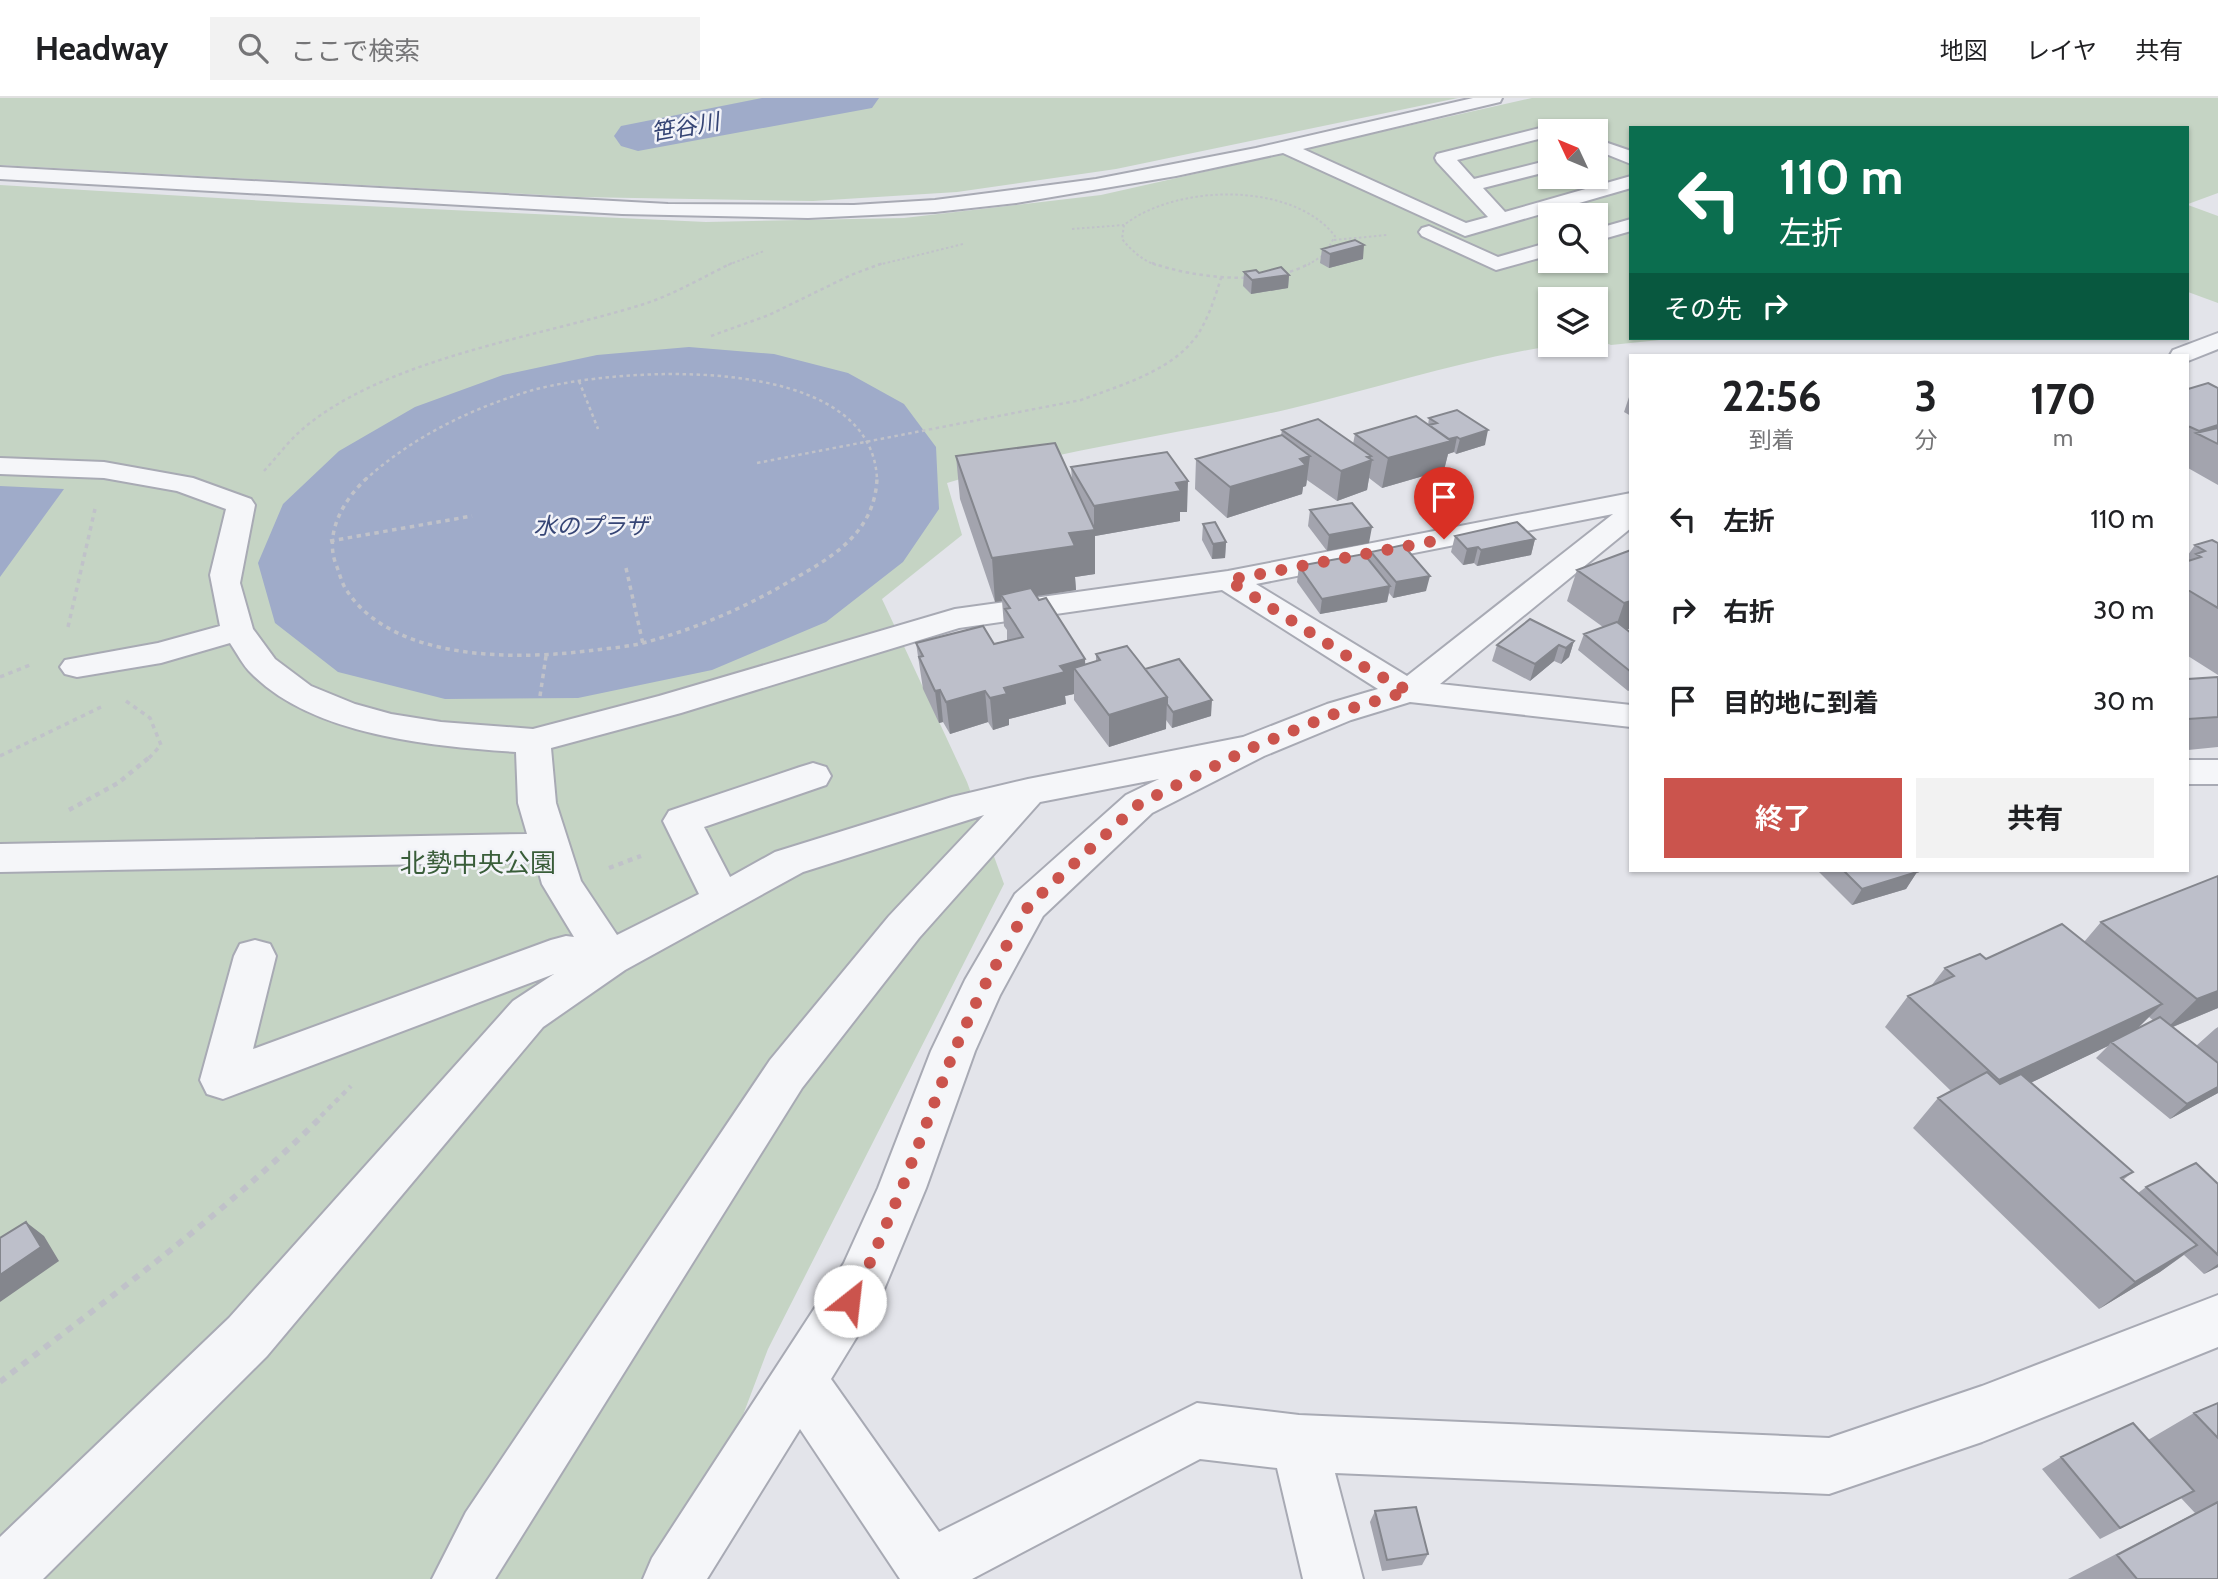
<!DOCTYPE html>
<html lang="ja">
<meta charset="utf-8">
<style>
:root{--surface:#fff;--page:#f2f2f2;--text:#202124;--muted:#757577;--line:#e0e0e0;--accent:#cb544d}
body{margin:0;font-family:Cabin,"Noto Sans JP",sans-serif;background:var(--page);color:var(--text);height:100vh;display:flex;flex-direction:column;font-size:26px;white-space:nowrap}
*{box-sizing:border-box;margin:0}
p{font-size:23px;color:var(--muted)}
.icon{flex:none;width:38px;height:38px;fill:none;stroke:currentColor;stroke-width:2;stroke-linecap:round;stroke-linejoin:round}
.map{position:relative;flex:1;overflow:hidden}
.details{position:absolute;left:1629px;top:256px;width:560px;height:518px;display:flex;flex-direction:column;background:var(--surface);border-radius:0px;box-shadow:0 2px 5px #0004}
.details>*{flex:none}
.guide{position:absolute;left:1629px;top:28px;width:560px;height:214px;border-radius:0px;box-shadow:0 2px 5px #0004;background:#0b6e4f;color:#fff;overflow:hidden}
.needle{width:46px;rotate:314deg}
.fabs{position:absolute;left:1538px;top:21px;display:grid;gap:14px}
.fabs a{display:grid;place-items:center;width:70px;height:70px;border-radius:0px;background:var(--surface);box-shadow:0 2px 5px #0004;font-size:35px}
.pin{position:absolute;display:grid;place-items:center;width:60px;height:60px;color:#fff;margin:-72px -30px;border-radius:50% 50% 50% 0;rotate:-45deg;box-shadow:0 0 7px #0007}
.pin .icon{rotate:45deg}
.me{position:absolute;width:77px;margin:-38px;rotate:29deg;stroke-linejoin:round;filter:drop-shadow(0 0 5px #0008)}
.turn{display:flex;align-items:center;gap:24px;height:147px;padding:0 35px;font-size:32px}
.turn .icon{width:91px;height:91px;stroke-width:2.5}
.turn b{display:block;font-size:49px;line-height:60px}
.then{display:flex;align-items:center;height:66px;padding:0 35px;background:#0003;gap:14px;font-size:26px}
.eta{display:flex;justify-content:space-evenly;align-items:center;height:119px;text-align:center}
.eta b{font-size:42px;font-weight:700;line-height:49px}
.button{display:flex;gap:14px;margin-top:auto;padding:14px 35px}
.button a{flex:1;height:80px;border-radius:0px;background:var(--accent);color:#fff;font-size:28px;font-weight:700;line-height:80px;text-align:center}
.button a+a{background:var(--page);color:var(--text)}
ul{padding:0;list-style:none}
li{display:flex;align-items:center;gap:21px;height:91px;padding:0 35px}
li div{flex:1}
li b{display:block;font-size:26px}
li em{font-style:normal}
header{display:flex;align-items:center;gap:42px;box-sizing:border-box;height:98px;padding:0 35px;background:var(--surface);border-bottom:2px solid var(--line)}
header strong{font-size:33px}
nav{display:flex;gap:38px;margin-inline-start:auto;font-size:24px}
.search{width:490px;height:63px;background:var(--page);display:flex;align-items:center;gap:18px;box-sizing:border-box;padding:0 24px;border-radius:0px;color:var(--muted);font-size:26px}
.map>svg:first-child{display:block}
.green{fill:#c5d4c4;fill-rule:evenodd}
.water{fill:#9fabc9}
.lines{fill:none;stroke-linecap:round;stroke-linejoin:round}
.river{fill:#9fabc9;fill-rule:evenodd}
.minor-casing{stroke:#a8aab4;stroke-width:4}
.path-far4{stroke:#c0c2c9;stroke-width:2;stroke-dasharray:2.5 2.5;stroke-linecap:butt}
.path-far3{stroke:#c0c2c9;stroke-width:2.5;stroke-dasharray:3.5 3.5;stroke-linecap:butt}
.path-far2{stroke:#c0c2c9;stroke-width:3.5;stroke-dasharray:4.5 4.5;stroke-linecap:butt}
.path-far1{stroke:#c0c2c9;stroke-width:4.5;stroke-dasharray:5 5;stroke-linecap:butt}
.path{stroke:#c0c2c9;stroke-width:6;stroke-dasharray:7 7;stroke-linecap:butt}
.minor{fill:#f5f6f9;fill-rule:evenodd}
.wall{fill:#a3a4ae;fill-rule:evenodd}
.shaded-wall{fill:#84868d}
.building{fill:#bdbfca;stroke:#84868d;stroke-width:2}
.route{stroke:#cb544d;stroke-width:12;stroke-dasharray:0 21.6}
.labels{text-anchor:middle;stroke-width:5;stroke-linejoin:round;paint-order:stroke}
.far-water-label{font-size:23px;font-style:italic;fill:#364575;stroke:#f2f3f8}
.park-label{font-size:26px;fill:#395d39;stroke:#f2f3f8}
</style>
<header>
<strong>Headway</strong>
<div class="search"><svg class="icon" aria-label="search" viewBox="0 0 24 24"><circle cx="10" cy="10" r="6"/><path d="M15 15l6 6"/></svg>ここで検索</div>
<nav><a>地図</a><a>レイヤ</a><a>共有</a></nav>
</header>
<div class="map">
<svg width="2218" height="1481" viewBox="0 0 2218 1481">
<rect width="100%" height="100%" fill="#e3e4ea"/>
<path class="green" d="M0 0H1458L1116 71 957 94 813 103 578 99 0 67Z
M1532 0H2218V95L2188 106V30H1631V240H1679L1611 247 1596 241V201H1550V247H1557C1466 261 1378 290 1289 311 1175 337 1059 352 947 385L962 437 882 501 967 684 1004 786 768 1251 681 1481H0V87L302 105 706 124 904 120 1101 97ZM1550 33H1596V79H1550ZM1550 117H1596V163H1550Z
M2188 107 2218 118V205L2188 194Z"/>
<path class="water" d="M689 249 774 256 848 275 904 306 936 349 939 411 903 464 826 524 712 572 578 600 445 601 338 574 275 525 258 465 283 406 339 353 415 309 503 277 597 257Z
M0 388 64 391 0 479Z"/>
<g class="lines">
<path class="river" d="M762 0H879L872 10 638 53 621 48 614 38 621 28Z"/>
<g class="minor-casing">
<path id="minor" d="M1473 0H1502L1500 4 1303 51 1466 125 1488 119 1437 64 1435 60 1437 56 1556 26 1568 29 1571 33H1550V38L1457 62 1474 81 1550 62V73L1483 90 1505 114 1631 78V90L1465 138 1283 55 1176 78 1016 105 935 114 808 120 622 116 0 81V69L668 106 854 107 935 102 1096 81 1256 50Z
M1596 41 1631 53V66L1596 52Z
M1631 121V133L1596 143V131Z
M1429 128 1498 159 1550 144V157L1496 172 1422 138 1419 134 1422 130Z
M2218 235V251L2188 263V257H2170L2173 252Z
M0 360 104 364 193 380 251 401 255 407 240 485 253 531 275 561 311 588 355 606 391 616 441 624 533 631 659 598 955 511 1228 473 1631 395V430L1440 586 1631 607V629L1410 604 1351 622 1264 658 1152 715 1043 818 1000 897 975 953 926 1090 880 1201 831 1281 939 1434 1197 1305 1299 1317 1829 1340 1982 1288 2218 1197V1249L1982 1344 1829 1396 1335 1375 1363 1481H1303L1277 1370 1200 1361 972 1481H900L800 1331 707 1481H643L652 1460 844 1165 878 1090 931 953 965 882 1015 796 1126 697 1159 681 1040 704 919 840 802 990 495 1481H432L466 1414 770 962 889 818 984 717 803 774 625 872 543 929 267 1258 43 1481H0V1439L229 1220 513 903 554 876 223 1001 207 996 200 982 234 858 240 846 255 842 270 846 276 858 253 951 551 842 566 838 574 839 542 786 536 764 0 774V746L527 736 518 705 516 654C432 648 314 638 252 576 243 568 237 555 230 545L161 565 77 579 65 576 60 569 65 562 158 545 220 528 210 477 226 411 177 393 104 380 0 376ZM1613 416 1407 578 1256 486ZM1222 492 1378 591 1327 606 1243 639 1028 681 952 699 775 754 730 779 704 729 826 687 831 678 826 669 813 665 800 669 669 713 663 723 699 796 617 837 581 783 556 705 551 650 681 615 959 530Z
M2188 662H2218V686H2188Z"/>
</g>
<path class="path-far4" d="M1072 131 1124 127
M1334 142 1387 137
M728 167 764 153
M878 167 963 146
M1156 167C1142 162 1132 153 1122 141L1124 127C1176 86 1292 83 1335 138L1325 156 1308 167"/>
<path class="path-far3" d="M1152 165C1193 180 1271 189 1310 165
M711 238 769 217 851 177 883 165
M579 283 598 331
M757 365 1081 302C1121 287 1173 273 1198 236 1209 219 1215 199 1221 180
M264 373C275 361 285 348 296 337 377 261 540 239 644 206 675 196 703 179 732 165
M365 382C412 339 472 310 533 292 618 269 873 252 877 382"/>
<path class="path-far2" d="M367 380C343 402 323 437 337 469 340 477 342 486 347 493 395 565 521 562 595 552 611 550 627 549 643 545 692 532 740 512 785 486 829 461 875 437 877 380
M330 443 472 418
M626 470 643 546
M68 529 95 411
M0 579 30 567
M540 598 546 558
M126 603 150 620 161 647 149 660
M0 658 101 609"/>
<path class="path-far1" d="M69 712 118 685 151 658
M609 770 641 758
M321 1018 351 988"/>
<path class="path" d="M0 1284C110 1199 225 1116 323 1017"/>
<use href="#minor" class="minor"/>
</g>
<path class="wall" d="M1322 151 1363 161 1329 170 1320 165Z
M1244 174 1289 177 1288 190 1251 196 1243 188Z
M2218 290V387L2188 370V291Z
M1631 293V318L1624 314Z
M1429 320 1485 347 1456 356 1454 354 1448 356 1444 372 1382 390 1369 380 1367 392 1337 403 1307 382 1306 388 1303 389 1302 396 1227 420 1195 391 1196 361 1281 337 1282 332 1353 346 1355 336 1428 327Z
M956 358 1072 382 1071 369 1187 414H1180V423L1095 438V476L1075 479 1076 492 1036 498 1085 566 1096 563V556L1145 571 1211 618 1172 630 1166 622V631L1109 649 1074 602V596L1065 598 1066 606 1009 621V627L993 632 988 624 950 636 943 624 939 625 923 591 916 545 994 546 1007 542V532L1004 528 1002 503 995 504 960 401Z
M1310 412 1369 445 1327 453 1308 428Z
M1203 426 1226 444 1225 460 1212 461 1202 442Z
M1455 438 1535 441 1531 457 1477 468 1474 465 1463 467 1451 454Z
M2218 445V577L2188 558V457L2195 447Z
M1631 452V530L1626 532 1631 535V592L1628 593 1578 552 1584 536 1603 529 1567 503 1577 472Z
M1371 454 1426 493 1393 500 1389 495 1387 504 1320 516 1297 484 1299 468 1369 462Z
M1574 543 1569 559 1561 566 1554 563 1530 583 1492 563 1497 547Z
M2218 578V649L2188 652V581L2217 579Z
M1817 772H1914L1917 774 1906 791 1852 807Z
M2101 824 2218 910 2173 929 2196 948 2215 931 2218 929V995L2170 1021 2096 960 2108 948 2030 985 2133 1074 2123 1082 2138 1095 2146 1089 2218 1086V1169L2204 1176 2184 1157 2160 1174 2099 1211 1913 1030 1938 1000 1951 993 1885 929 1908 898 1931 888 1945 870 2084 844ZM2149 919 2154 923 2136 931Z
M2218 1305V1481H2068L2195 1415 2181 1400 2100 1441 2042 1371 2061 1359 2148 1342 2194 1315Z
M1375 1413 1428 1456 1422 1467 1382 1473 1370 1424Z"/>
<path class="shaded-wall" d="M1364 147 1363 161 1329 170 1330 156Z
M1289 177 1288 190 1251 196 1252 182Z
M2218 327V346L2197 335 2199 333Z
M1488 332 1485 347 1456 356 1460 341Z
M1457 339 1454 354 1448 356 1444 372 1382 390 1388 360Z
M1310 358 1306 388 1303 389 1302 396 1227 420 1230 389Z
M1371 358 1370 363 1372 362 1367 392 1337 403 1341 373Z
M1188 383 1187 414H1180V423L1095 438V476L1075 479 1076 492 1005 503 1001 497 1002 503 995 504 992 460 1069 435 1094 432V408L1176 385Z
M1372 429 1369 445 1327 453 1329 437Z
M1535 441 1531 457 1477 468 1481 452Z
M1226 444 1225 460 1212 461 1213 446Z
M1478 449 1474 465 1463 467 1467 451Z
M1430 478 1426 493 1393 500 1396 484Z
M1390 488 1387 504 1320 516 1322 501Z
M1631 503V530L1613 537 1624 505Z
M1574 543 1569 559 1561 566 1566 550Z
M1559 547 1554 563 1530 583 1535 566Z
M1085 561 1086 586 1074 570V596L1065 598 1066 606 1009 621V627L993 632 990 600 1004 590 1060 568Z
M940 592 943 624 939 625 935 593Z
M985 593 988 624 950 636 946 604Z
M1167 599 1166 631 1109 649V617Z
M1212 602 1211 618 1172 630 1173 614Z
M1917 774 1906 791 1852 807 1862 791Z
M2218 893V910L2165 932 2197 901Z
M2162 906 2131 937 2111 944 2108 948 1972 1013 1999 982Z
M2218 989V995L2170 1021 2187 1006Z
M26 1124 44 1138 59 1163 0 1204V1177Z
M2197 1147 2160 1174 2099 1211 2135 1184Z
M2218 1166V1169L2204 1176Z"/>
<path class="building" d="M1355 142 1364 147 1330 156 1322 151Z
M1281 169 1289 177 1252 182 1244 174 1256 172 1259 175Z
M2208 285 2218 290V327L2199 333 2188 328V291Z
M1457 312 1488 332 1460 341 1457 339 1449 341 1429 327 1437 325 1429 320Z
M1416 318 1451 343 1388 360 1355 336Z
M1318 321 1371 358 1367 359 1372 362 1341 373 1282 332Z
M2218 330V346L2196 335Z
M1282 337 1310 358 1300 361 1306 367 1230 389 1196 361Z
M1055 345 1095 432 1069 435 1075 448 992 460 956 358Z
M1167 354 1188 383 1176 385 1181 393 1094 408 1071 369Z
M1352 405 1372 429 1329 437 1310 412Z
M1215 424 1226 444 1213 446 1203 426Z
M1517 424 1535 441 1481 452 1478 449 1467 451 1455 438Z
M2212 442 2218 445V510L2188 492V463L2201 459 2196 456 2205 453 2195 447Z
M1403 447 1430 478 1396 484 1371 454Z
M1631 452V503L1624 505 1577 472Z
M1364 456 1390 488 1322 501 1299 468Z
M1031 490 1039 502 1046 500 1085 561 1060 568 1065 574 1004 590 1007 596 990 600 985 593 946 604 940 592 935 593 919 559 923 558 916 545 983 528 994 546 1023 539 1005 511 1010 510 1001 497Z
M1530 521 1574 543 1566 550 1559 547 1535 566 1497 547Z
M1617 524 1631 535V574L1584 536Z
M1127 548 1167 599 1109 617 1074 570 1100 562 1096 556Z
M1179 561 1212 602 1173 614 1167 606V599L1145 571Z
M2218 579V619L2188 621V581Z
M1843 772H1914L1917 774 1862 791Z
M2218 778V893L2197 901 2101 824Z
M2062 826 2162 906 1999 982 1908 898 1954 878 1945 870 1980 856 1986 861Z
M2160 919 2218 965V989L2187 1006 2111 944Z
M1987 974 2000 986 2021 976 2133 1074 2121 1080 2197 1147 2135 1184 1938 1000Z
M2196 1065 2218 1086V1157L2146 1089Z
M26 1124 41 1149 0 1177V1140Z
M2218 1305V1340L2194 1315Z
M2133 1325 2194 1393 2120 1430 2061 1359Z
M2218 1404V1481H2137L2117 1457Z
M1416 1409 1428 1456 1387 1462 1375 1413Z"/>
<g class="lines">
<path class="route" d="M850 1203 862 1183 902 1090 954 953 981 894 1029 807 1139 706 1251 650 1339 614 1409 593 1369 572 1228 482 1444 441"/>
</g>
<g class="labels">
<g class="far-water-label">
<text transform="translate(685 29) rotate(-10)" y="8">笹谷川</text>
<text x="591" y="436">水のプラザ</text>
</g>
<g class="park-label">
<text x="478" y="774">北勢中央公園</text>
</g>
</g>
</svg>
<div class="fabs">
<a><svg class="needle" viewBox="-14 -14 28 28"><path d="M0-13l5 13h-10z" fill="#e53935"/><path d="M0 13l5-13h-10z" fill="#757577"/></svg></a>
<a><svg class="icon" aria-label="search" viewBox="0 0 24 24"><circle cx="10" cy="10" r="6"/><path d="M15 15l6 6"/></svg></a>
<a><svg class="icon" aria-label="layers" viewBox="0 0 24 24"><path d="M12 4l9 5-9 5-9-5zM3 14l9 5 9-5"/></svg></a>
</div>
<div class="pin" style="left:1444px;top:441px;background:#d93025"><svg class="icon" aria-label="arrive" viewBox="0 0 24 24"><path d="M6 21V4h12l-3 4 3 4H6"/></svg></div>
<svg class="me" style="left:850px;top:1203px" viewBox="-20 -20 40 40"><circle r="19" fill="#fff"/><path d="M0-13L10 11 0 6-10 11z" fill="#cb544d"/></svg>
<div class="guide">
<div class="turn"><svg class="icon" aria-label="left" viewBox="0 0 24 24"><path d="M17 20v-9H6M10 6l-5 5 5 5"/></svg><div><b>110 m</b>左折</div></div>
<div class="then">その先<svg class="icon" aria-label="right" viewBox="0 0 24 24"><path d="M7 20v-9h11M14 6l5 5-5 5"/></svg></div>
</div>
<section class="details">
<div class="eta">
<div><b>22:56</b><p>到着</p></div>
<div><b>3</b><p>分</p></div>
<div><b>170</b><p>m</p></div>
</div>
<ul>
<li><svg class="icon" aria-label="left" viewBox="0 0 24 24"><path d="M17 20v-9H6M10 6l-5 5 5 5"/></svg><div><b>左折</b></div><em>110 m</em></li>
<li><svg class="icon" aria-label="right" viewBox="0 0 24 24"><path d="M7 20v-9h11M14 6l5 5-5 5"/></svg><div><b>右折</b></div><em>30 m</em></li>
<li><svg class="icon" aria-label="arrive" viewBox="0 0 24 24"><path d="M6 21V4h12l-3 4 3 4H6"/></svg><div><b>目的地に到着</b></div><em>30 m</em></li>
</ul>
<div class="button"><a>終了</a><a>共有</a></div>
</section>
</div>
